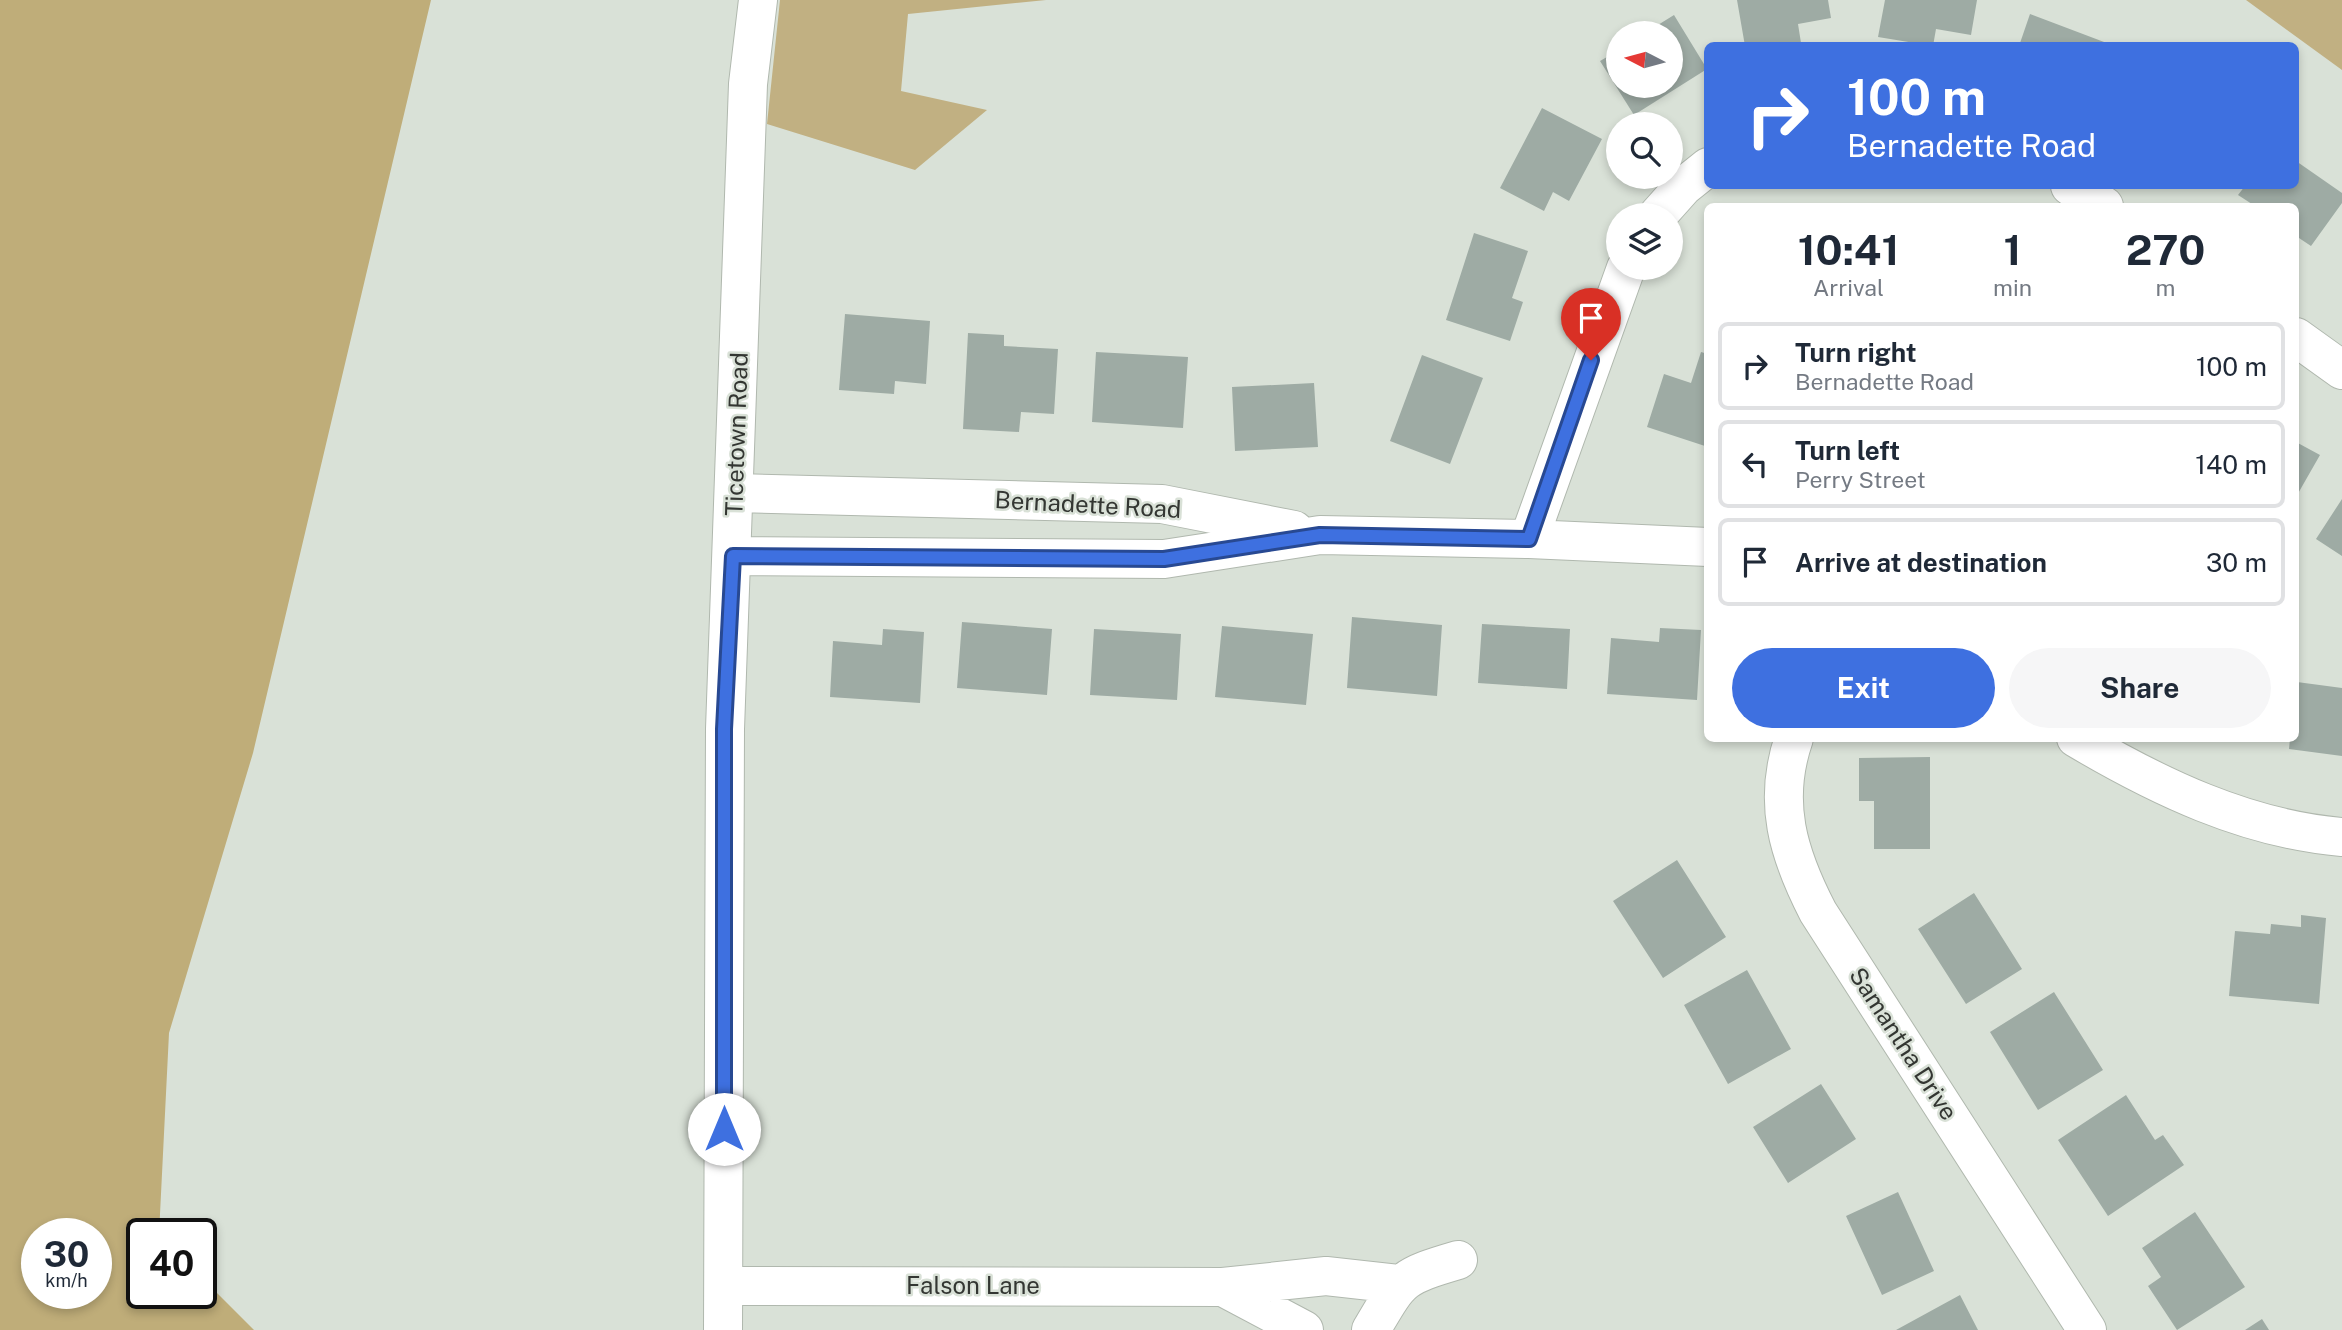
<!DOCTYPE html>
<style>
:root{--surface:#fff;--page:#f6f6f7;--text:#1f2937;--muted:#747a83;--line:#e0e1e3;--accent:#3e70e0}
body{margin:0;font-family:"Public Sans",sans-serif;background:var(--page);color:var(--text);height:100vh;display:flex;flex-direction:column;font-size:26px;white-space:nowrap}
*{box-sizing:border-box;margin:0}
p{font-size:23px;color:var(--muted)}
.icon{flex:none;width:38px;height:38px;fill:none;stroke:currentColor;stroke-width:2;stroke-linecap:round;stroke-linejoin:round}
.map{position:relative;flex:1;overflow:hidden}
.panel{position:absolute;left:1704px;top:203px;width:595px;height:539px;display:flex;flex-direction:column;background:var(--surface);border-radius:10px;box-shadow:0 4px 10px #0003}
.panel>*{flex:none}
.banner{position:absolute;left:1704px;top:42px;width:595px;height:147px;border-radius:10px;box-shadow:0 4px 10px #0003;background:#3e70e0;color:#fff;overflow:hidden}
.needle{width:46px;rotate:276deg}
.tools{position:absolute;left:1606px;top:21px;display:grid;gap:14px}
.tools a{display:grid;place-items:center;width:77px;height:77px;border-radius:50%;background:var(--surface);box-shadow:0 4px 10px #0003;font-size:35px}
.speed{position:absolute;left:21px;top:1218px;display:flex;gap:14px;font-size:35px;font-weight:700;text-align:center}
.speed>*{display:grid;place-content:center;width:91px;height:91px;border-radius:50%;background:var(--surface);box-shadow:0 4px 10px #0003;line-height:1}
.speed small{font-size:18px;font-weight:400}
.speed .limit{border:4px solid #111;border-radius:10px;background:#fff;color:#111}
.pin{position:absolute;display:grid;place-items:center;width:60px;height:60px;color:#fff;margin:-72px -30px;border-radius:50% 50% 50% 0;rotate:-45deg;box-shadow:0 0 7px #0007}
.pin .icon{rotate:45deg}
.me{position:absolute;width:77px;margin:-38px;rotate:0deg;stroke-linejoin:round;filter:drop-shadow(0 0 5px #0008)}
.turn{display:flex;align-items:center;gap:24px;height:147px;padding:0 28px;font-size:32px}
.turn .icon{width:91px;height:91px;stroke-width:2.5}
.turn b{display:block;font-size:49px;line-height:60px}
.eta{display:flex;justify-content:space-evenly;align-items:center;height:119px;text-align:center}
.eta b{font-size:42px;font-weight:700;line-height:49px}
.button{display:flex;gap:14px;margin-top:auto;padding:14px 28px}
.button a{flex:1;height:80px;border-radius:42px;background:var(--accent);color:#fff;font-size:28px;font-weight:700;line-height:80px;text-align:center}
.button a+a{background:var(--page);color:var(--text)}
ul{padding:0;list-style:none}
li{display:flex;align-items:center;gap:21px;height:88px;margin:0 14px 10px;padding:0 14px;border:4px solid var(--line);border-radius:10px}
li div{flex:1}
li b{display:block;font-size:26px}
li em{font-style:normal}
.map>svg:first-child{display:block}
.green{fill:#c1b082}
.forest{fill:#bfad79;fill-rule:evenodd}
.building{fill:#9eaba4}
.lines{fill:none;stroke-linecap:round;stroke-linejoin:round}
.minor-casing{stroke:#b0b8ae;stroke-width:40}
.minor{stroke:#fff;stroke-width:38}
.route-casing{stroke:#284992;stroke-width:18}
.route{stroke:#3e70e0;stroke-width:12}
.labels{text-anchor:middle;stroke-width:5;stroke-linejoin:round;paint-order:stroke}
.street-label{font-size:24px;fill:#333632;stroke:#d9e1d7}
</style>
<div class="map">
<svg width="2342" height="1330" viewBox="0 0 2342 1330">
<rect width="100%" height="100%" fill="#d9e1d7"/>
<path class="green" d="M780 0H1046L908 14 901 91 987 110 915 170 767 124Z
M2246 0H2342V70Z"/>
<path class="forest" d="M0 0H431L253 753 169 1033 159 1234H142V1293H201V1277L254 1330H0ZM37 1234H96V1293H37Z"/>
<path class="building" d="M1737 0H1828L1831 18 1798 24 1801 43 1745 46Z
M1885 0H1977L1971 35 1936 29 1933 46 1878 37Z
M2030 14 2112 45V46H2019Z
M1674 15 1707 69 1634 115 1600 61 1619 50V86H1671V33H1645Z
M1542 108 1602 139 1569 201 1553 192 1544 211 1500 188Z
M2296 161 2342 193V203L2311 246 2296 236V206H2255L2238 195 2245 186H2296Z
M1474 233 1528 251 1512 298 1523 302 1510 341 1446 320Z
M845 314 930 321 926 384 895 381 894 394 839 390Z
M968 333 1004 335V346L1058 349 1054 414 1021 412 1019 432 963 429Z
M1096 352 1188 357 1183 428 1092 422Z
M1701 352 1708 354V447L1647 427 1664 374 1691 383Z
M1422 355 1483 378 1450 464 1390 441Z
M1314 383 1318 447 1235 451 1232 387Z
M2296 442 2320 455 2296 497Z
M2342 499V556L2316 539Z
M1352 617 1442 625 1437 696 1347 688Z
M962 622 1052 629 1047 695 957 688Z
M1482 624 1570 629 1567 689 1478 683Z
M1222 626 1313 634 1306 705 1215 697Z
M1660 628 1701 630 1697 700 1607 694 1611 638 1659 642Z
M883 629 924 632 920 703 830 697 833 641 882 645Z
M1094 629 1181 634 1177 700 1090 695Z
M2297 682 2342 688V756L2289 749 2290 738H2296Z
M1930 757V849H1874V801H1859V758Z
M1677 860 1726 937 1663 978 1613 901Z
M1974 893 2022 969 1966 1004 1918 929Z
M2301 915 2326 918 2319 1004 2229 996 2235 931 2270 934 2271 924 2301 927Z
M1747 970 1791 1049 1728 1084 1684 1005Z
M2054 992 2103 1070 2038 1110 1990 1032Z
M1821 1084 1856 1139 1788 1183 1753 1127Z
M2126 1095 2155 1140 2163 1135 2184 1165 2108 1216 2058 1140Z
M1898 1192 1934 1271 1882 1295 1846 1216Z
M2195 1212 2245 1287 2177 1330 2148 1286 2161 1277 2142 1248Z
M1960 1295 1978 1330H1896Z
M2262 1319 2269 1330H2245Z"/>
<g class="lines">
<g class="minor-casing">
<path id="minor" d="M2070 186 2104 206
M1658 215 1683 187 1708 167
M2296 337 2342 370
M735 493 1162 504 1294 530
M1529 539 1626 268
M733 556 1164 559 1320 535 1529 539 1708 547
M1794 738C1772 802 1788 854 1818 912L2087 1330
M2076 738C2157 786 2246 829 2342 837
M724 1286 1223 1287 1304 1330
M1223 1287 1326 1276 1398 1284
M723 1330 725 729 748 84 758 0
M1371 1330C1401 1279 1400 1277 1458 1260"/>
</g>
<use href="#minor" class="minor"/>
</g>
<g class="lines">
<g class="route-casing">
<path id="route" d="M724 1129V729L733 556 1164 559 1320 535 1529 539 1591 360"/>
</g>
<use href="#route" class="route"/>
</g>
<g class="labels">
<g class="street-label">
<text transform="translate(737 434) rotate(-88)" y="8">Ticetown Road</text>
<text transform="translate(1088 505) rotate(3)" y="8">Bernadette Road</text>
<text transform="translate(1903 1044) rotate(57)" y="8">Samantha Drive</text>
<text x="973" y="1294">Falson Lane</text>
</g>
</g>
</svg>
<div class="tools">
<a><svg class="needle" viewBox="-14 -14 28 28"><path d="M0-13l5 13h-10z" fill="#e53935"/><path d="M0 13l5-13h-10z" fill="#747a83"/></svg></a>
<a><svg class="icon" aria-label="search" viewBox="0 0 24 24"><circle cx="10" cy="10" r="6"/><path d="M15 15l6 6"/></svg></a>
<a><svg class="icon" aria-label="layers" viewBox="0 0 24 24"><path d="M12 4l9 5-9 5-9-5zM3 14l9 5 9-5"/></svg></a>
</div>
<div class="speed"><div>30<small>km/h</small></div><div class="limit">40</div></div>
<div class="pin" style="left:1591px;top:360px;background:#d93025"><svg class="icon" aria-label="arrive" viewBox="0 0 24 24"><path d="M6 21V4h12l-3 4 3 4H6"/></svg></div>
<svg class="me" style="left:724px;top:1129px" viewBox="-20 -20 40 40"><circle r="19" fill="#fff"/><path d="M0-13L10 11 0 6-10 11z" fill="#3e70e0"/></svg>
<div class="banner">
<div class="turn"><svg class="icon" aria-label="right" viewBox="0 0 24 24"><path d="M7 20v-9h11M14 6l5 5-5 5"/></svg><div><b>100 m</b>Bernadette Road</div></div>
</div>
<section class="panel">
<div class="eta">
<div><b>10:41</b><p>Arrival</p></div>
<div><b>1</b><p>min</p></div>
<div><b>270</b><p>m</p></div>
</div>
<ul>
<li><svg class="icon" aria-label="right" viewBox="0 0 24 24"><path d="M7 20v-9h11M14 6l5 5-5 5"/></svg><div><b>Turn right</b><p>Bernadette Road</p></div><em>100 m</em></li>
<li><svg class="icon" aria-label="left" viewBox="0 0 24 24"><path d="M17 20v-9H6M10 6l-5 5 5 5"/></svg><div><b>Turn left</b><p>Perry Street</p></div><em>140 m</em></li>
<li><svg class="icon" aria-label="arrive" viewBox="0 0 24 24"><path d="M6 21V4h12l-3 4 3 4H6"/></svg><div><b>Arrive at destination</b></div><em>30 m</em></li>
</ul>
<div class="button"><a>Exit</a><a>Share</a></div>
</section>
</div>
